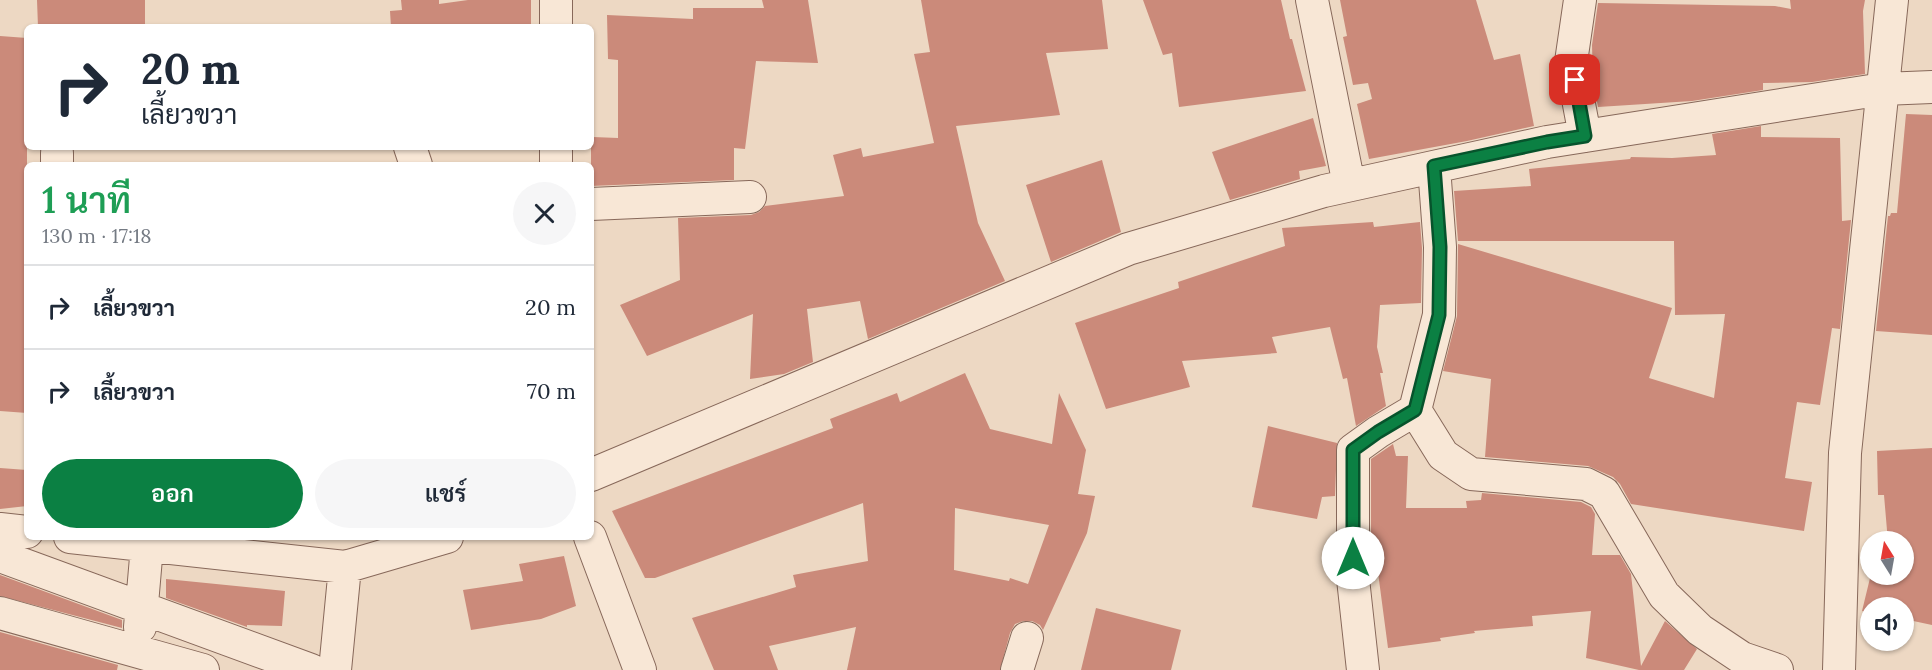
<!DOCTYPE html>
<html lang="th">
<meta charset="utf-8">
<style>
:root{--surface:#fff;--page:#f6f6f7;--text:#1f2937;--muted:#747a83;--line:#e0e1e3;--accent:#0b8043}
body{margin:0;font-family:Lora,Sarabun,serif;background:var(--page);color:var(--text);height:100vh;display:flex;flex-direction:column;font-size:22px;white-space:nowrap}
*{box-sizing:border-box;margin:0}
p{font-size:20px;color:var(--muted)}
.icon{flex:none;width:33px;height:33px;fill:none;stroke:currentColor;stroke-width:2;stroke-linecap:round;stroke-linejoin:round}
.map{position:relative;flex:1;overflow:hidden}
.details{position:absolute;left:24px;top:162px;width:570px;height:378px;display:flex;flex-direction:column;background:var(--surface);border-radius:9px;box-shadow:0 2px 4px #0004}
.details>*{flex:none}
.banner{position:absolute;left:24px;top:24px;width:570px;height:126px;border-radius:9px;box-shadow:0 2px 4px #0004;background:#fff;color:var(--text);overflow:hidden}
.needle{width:39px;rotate:349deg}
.buttons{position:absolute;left:1860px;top:531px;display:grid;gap:12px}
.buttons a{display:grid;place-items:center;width:54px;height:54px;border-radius:50%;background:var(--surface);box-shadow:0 2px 4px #0004;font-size:30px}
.pin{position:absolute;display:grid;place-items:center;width:51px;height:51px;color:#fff;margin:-26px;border-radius:12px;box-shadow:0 3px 9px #0006}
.me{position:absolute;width:66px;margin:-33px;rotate:0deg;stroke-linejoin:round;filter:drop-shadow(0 0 4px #0008)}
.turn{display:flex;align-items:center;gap:21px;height:126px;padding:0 18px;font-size:27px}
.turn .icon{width:78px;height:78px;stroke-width:2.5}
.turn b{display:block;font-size:42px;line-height:51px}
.round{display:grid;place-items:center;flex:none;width:63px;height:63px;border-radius:32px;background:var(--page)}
.summary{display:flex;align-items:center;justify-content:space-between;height:102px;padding:0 18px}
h1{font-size:36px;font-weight:600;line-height:45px;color:#1e9e55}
.action{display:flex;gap:12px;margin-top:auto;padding:12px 18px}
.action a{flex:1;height:69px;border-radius:36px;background:var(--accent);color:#fff;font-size:24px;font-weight:600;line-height:69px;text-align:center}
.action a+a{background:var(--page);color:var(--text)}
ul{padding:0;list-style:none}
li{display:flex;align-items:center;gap:18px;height:84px;padding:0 18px;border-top:2px solid var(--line)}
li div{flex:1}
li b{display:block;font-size:22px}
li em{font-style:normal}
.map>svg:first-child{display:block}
.building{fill:#cb8a7a;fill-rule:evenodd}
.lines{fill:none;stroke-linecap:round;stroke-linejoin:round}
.minor-casing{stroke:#87685a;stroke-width:34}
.minor{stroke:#f8e7d6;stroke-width:32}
.route-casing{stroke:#07532c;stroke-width:15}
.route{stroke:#0b8043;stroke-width:10}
</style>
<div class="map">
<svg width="1932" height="670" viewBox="0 0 1932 670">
<rect width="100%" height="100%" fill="#edd8c3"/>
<path class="building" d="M37 0H145V26L80 24V27H38Z
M401 0H439V4L468 0H531V27H391L390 11 402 10Z
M762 0H808L818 63 756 61 745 149 734 148V180L591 186V147L593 137 618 138V60L608 59 607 15 693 19V8H764Z
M921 0H1102L1108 49 1046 53 1060 115 956 126 978 223 1005 281 868 339 860 301 807 309 813 362 784 374 750 379 753 314 647 356 620 305 680 280 678 218 751 215 759 212 765 206 844 196 833 155 861 148 863 157 934 143 914 54 930 52Z
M1143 0H1281L1290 39H1292L1306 91 1179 107 1172 53 1163 55Z
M1340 0H1476L1494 60 1520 54 1534 126 1467 141 1369 159 1357 104 1372 99 1368 83 1353 85 1343 37 1347 36Z
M1790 0H1865L1863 11 1865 74 1812 82 1763 83V90L1692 101 1598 107 1593 80 1592 45 1598 3 1775 6 1791 9Z
M0 36 27 38V413L0 411Z
M1906 114 1932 115V335L1876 331 1888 216H1890L1891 213H1897Z
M1313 118 1326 166 1299 171 1300 179 1230 200 1212 152Z
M1761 126V137L1840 138 1842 221 1851 220 1840 329 1832 328 1820 405 1797 402 1785 478 1812 482 1804 531 1631 504 1620 484 1613 477 1588 466 1485 457 1491 379 1443 371 1457 316 1458 244 1672 308 1649 378 1714 398 1725 314 1675 315 1674 241H1458L1454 191 1531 186 1529 169 1630 159 1631 157 1672 158 1716 155 1712 134Z
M1102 160 1121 232 1051 262 1026 185Z
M1373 222 1374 227 1420 222 1422 248 1421 303 1380 305 1377 347 1383 373H1380L1386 406 1356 426 1347 378 1343 379 1330 327 1272 337 1277 353 1182 361 1190 387 1106 409 1075 323 1179 288 1178 282 1285 246 1282 228Z
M965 373 990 429 1052 444 1059 393 1086 450 1078 494 1095 496 1087 533 1043 630 1040 625 1032 621H1023L1015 624 1010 633 1000 670H847L856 627 769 646 778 670H714L692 618 796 587 793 575 868 561 863 503 655 578H645L612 511 833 428 830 419 897 393 900 402ZM955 508 1049 525 1028 584 1010 578 1009 581 954 570Z
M1268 426 1337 443 1335 496 1322 497 1317 519 1252 507Z
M1393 444 1396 456H1408L1406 508H1467L1466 501 1481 500 1482 493 1581 502 1591 507 1595 514 1592 555H1620L1631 574 1641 666 1665 621 1697 649 1684 670H1639L1586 658 1591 611 1532 616 1533 626 1474 631 1475 633 1440 638 1441 641 1388 648 1377 565H1371V459Z
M1932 448V625L1904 619V608H1870V613L1862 611 1871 574H1904V542H1888L1884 495H1878L1877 451Z
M0 468 27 470V506L0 509Z
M564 556 576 606 541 619 471 630 463 590 523 581 519 564Z
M0 575 122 620V628L0 596Z
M166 579 285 591 282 626 247 625V627L166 598Z
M1096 608 1181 630 1171 670H1081Z
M0 632 118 665 117 670H0Z"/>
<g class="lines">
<g class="minor-casing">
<path id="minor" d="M1312 0 1349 185
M1580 0 1571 62 1585 136
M556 27V0
M410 147 416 165
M57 165V153
M556 165V147
M591 204 750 197
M1415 410 1443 455 1471 474 1586 484 1604 493 1664 595 1700 630 1742 658 1777 670
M591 475 1128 249 1324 191 1547 142 1883 89 1932 87
M0 529 27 532
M70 537 345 567 447 537
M590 537 640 670
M0 556 311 670
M0 613 203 670
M140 627 147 546
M335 670 345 567
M1017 670 1027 638
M1363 670 1353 579V450L1378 432 1415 410 1439 315 1440 247 1434 167
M1839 670 1845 453 1892 0"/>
</g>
<use href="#minor" class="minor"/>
</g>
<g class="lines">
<g class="route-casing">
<path id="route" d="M1353 558V450L1378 432 1415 410 1439 315 1440 247 1434 166 1547 142 1585 136 1575 80"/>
</g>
<use href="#route" class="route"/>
</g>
</svg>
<div class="buttons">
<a><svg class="needle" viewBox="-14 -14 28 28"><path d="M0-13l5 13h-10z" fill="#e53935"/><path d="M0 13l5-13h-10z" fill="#747a83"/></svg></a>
<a><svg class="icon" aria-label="sound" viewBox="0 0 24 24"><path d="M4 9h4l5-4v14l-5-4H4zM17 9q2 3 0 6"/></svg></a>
</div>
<div class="pin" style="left:1575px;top:80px;background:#d93025"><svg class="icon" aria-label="arrive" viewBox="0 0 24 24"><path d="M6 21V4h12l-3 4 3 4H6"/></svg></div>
<svg class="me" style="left:1353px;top:558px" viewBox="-20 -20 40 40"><circle r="19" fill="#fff"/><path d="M0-13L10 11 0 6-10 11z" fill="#0b8043"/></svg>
<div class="banner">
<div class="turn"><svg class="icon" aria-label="right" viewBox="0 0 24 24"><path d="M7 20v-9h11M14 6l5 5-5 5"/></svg><div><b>20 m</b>เลี้ยวขวา</div></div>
</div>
<section class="details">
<div class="summary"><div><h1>1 นาที</h1><p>130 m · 17:18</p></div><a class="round"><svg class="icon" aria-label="close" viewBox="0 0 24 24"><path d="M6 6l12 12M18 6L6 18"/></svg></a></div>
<ul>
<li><svg class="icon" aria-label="right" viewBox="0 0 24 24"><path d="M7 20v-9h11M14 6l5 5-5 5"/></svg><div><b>เลี้ยวขวา</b></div><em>20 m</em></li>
<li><svg class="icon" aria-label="right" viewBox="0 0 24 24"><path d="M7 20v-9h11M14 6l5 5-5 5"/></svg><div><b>เลี้ยวขวา</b></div><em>70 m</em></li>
</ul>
<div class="action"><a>ออก</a><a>แชร์</a></div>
</section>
</div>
